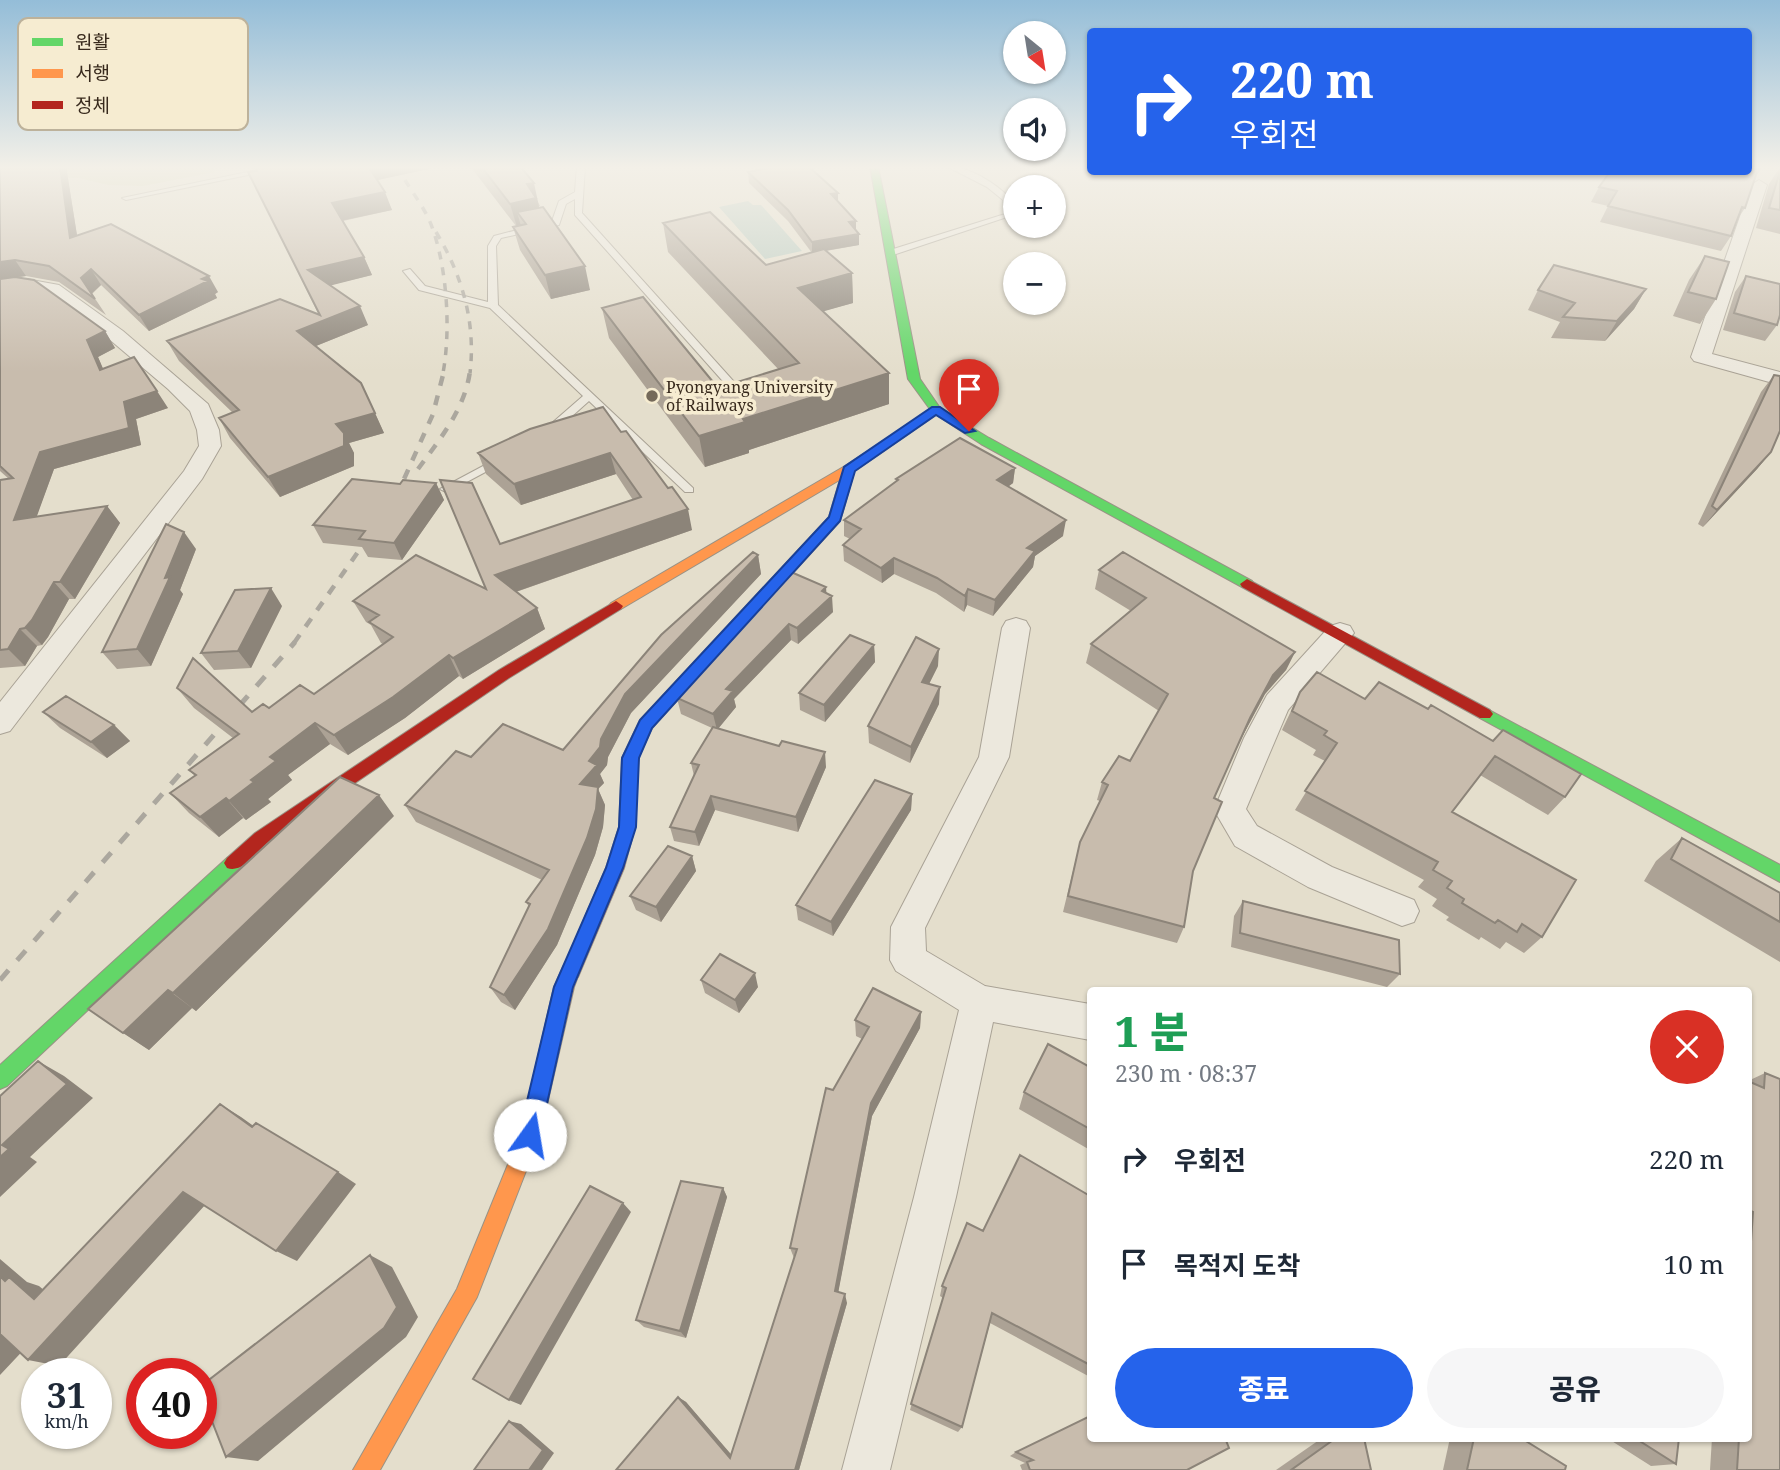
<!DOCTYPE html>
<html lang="ko">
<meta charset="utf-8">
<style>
:root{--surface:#fff;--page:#f6f6f7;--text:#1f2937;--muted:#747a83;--accent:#2563eb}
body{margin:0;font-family:"Noto Serif","Noto Sans KR",serif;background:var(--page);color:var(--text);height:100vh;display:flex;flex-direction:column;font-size:26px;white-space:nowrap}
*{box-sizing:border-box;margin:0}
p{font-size:23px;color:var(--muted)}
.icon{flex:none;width:38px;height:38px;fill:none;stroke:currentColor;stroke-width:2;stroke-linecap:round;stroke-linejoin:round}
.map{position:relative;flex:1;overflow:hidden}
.details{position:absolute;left:1087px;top:987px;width:665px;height:455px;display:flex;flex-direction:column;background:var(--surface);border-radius:7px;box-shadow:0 2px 5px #0004}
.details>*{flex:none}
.guide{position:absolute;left:1087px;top:28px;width:665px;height:147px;border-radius:7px;box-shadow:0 2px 5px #0004;background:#2563eb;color:#fff;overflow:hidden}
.needle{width:46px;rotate:150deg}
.controls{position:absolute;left:1003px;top:21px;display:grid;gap:14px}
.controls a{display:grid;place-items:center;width:63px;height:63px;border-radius:50%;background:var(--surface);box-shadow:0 2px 5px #0004;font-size:35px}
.speed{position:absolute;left:21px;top:1358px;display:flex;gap:14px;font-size:35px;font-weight:700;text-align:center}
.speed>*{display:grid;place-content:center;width:91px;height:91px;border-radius:50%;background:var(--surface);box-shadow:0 2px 5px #0004;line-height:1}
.speed small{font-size:18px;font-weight:400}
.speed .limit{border:10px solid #d22;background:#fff;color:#111}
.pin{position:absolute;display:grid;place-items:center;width:60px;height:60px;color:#fff;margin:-72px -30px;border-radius:50% 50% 50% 0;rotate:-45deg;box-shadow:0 0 7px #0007}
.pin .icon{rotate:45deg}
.me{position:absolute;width:77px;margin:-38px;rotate:13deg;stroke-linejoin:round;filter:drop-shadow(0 0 5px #0008)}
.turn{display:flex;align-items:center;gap:24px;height:147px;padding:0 28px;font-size:32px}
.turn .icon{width:91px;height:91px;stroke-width:2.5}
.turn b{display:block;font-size:49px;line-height:60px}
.round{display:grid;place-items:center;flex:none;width:74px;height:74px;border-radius:37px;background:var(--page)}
.summary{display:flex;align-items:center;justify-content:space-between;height:119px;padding:0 28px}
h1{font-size:42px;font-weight:800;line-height:52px;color:#1e9e55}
.button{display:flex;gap:14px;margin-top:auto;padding:14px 28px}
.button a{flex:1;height:80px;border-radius:42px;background:var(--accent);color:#fff;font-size:28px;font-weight:800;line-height:80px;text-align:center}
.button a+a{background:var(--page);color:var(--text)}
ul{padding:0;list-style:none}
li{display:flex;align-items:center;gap:21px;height:105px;padding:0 28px}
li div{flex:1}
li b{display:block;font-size:26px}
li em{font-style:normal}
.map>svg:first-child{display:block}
.green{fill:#d4d5ae}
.water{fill:#b7cabf}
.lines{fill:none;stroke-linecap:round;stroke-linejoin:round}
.lane-casing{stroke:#a9a295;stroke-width:2}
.street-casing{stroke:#a9a295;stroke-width:2}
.fast-casing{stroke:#999285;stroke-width:2}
.slow-casing{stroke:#999285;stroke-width:2}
.jam-casing{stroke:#999285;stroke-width:2}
.lane{fill:#ece8dd;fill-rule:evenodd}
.street{fill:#ece8dd;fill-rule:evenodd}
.fast{fill:#63d668;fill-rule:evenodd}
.slow{fill:#ff974d;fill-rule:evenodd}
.jam{fill:#b3261e;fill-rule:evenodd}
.rail-far2{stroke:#aba79e;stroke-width:3.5;stroke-dasharray:8 8;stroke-linecap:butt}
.rail-far1{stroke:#aba79e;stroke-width:4.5;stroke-dasharray:10 10;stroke-linecap:butt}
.rail{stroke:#aba79e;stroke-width:5;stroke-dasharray:13 13;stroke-linecap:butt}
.wall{fill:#aca295}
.shaded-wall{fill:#8c8479}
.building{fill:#c8bcad;stroke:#8c8479;stroke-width:2}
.route{fill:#2563eb;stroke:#184099;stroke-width:2}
.poi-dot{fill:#74695a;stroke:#f6ecd1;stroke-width:2.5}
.labels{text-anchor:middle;stroke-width:7;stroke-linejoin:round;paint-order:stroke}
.far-poi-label{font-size:16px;fill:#382a1d;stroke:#f6ecd1;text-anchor:start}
.key{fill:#f6ecd1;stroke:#bdb29b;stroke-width:2}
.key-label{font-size:19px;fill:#382a1d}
</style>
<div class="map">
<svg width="1780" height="1470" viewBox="0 0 1780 1470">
<rect width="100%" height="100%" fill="#e4decc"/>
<path class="green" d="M82 166H213L215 172 143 186 108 185 79 178H14Z"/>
<path class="water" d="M748 201 753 205H761L802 251 765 259 719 207Z"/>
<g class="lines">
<g class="lane-casing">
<path id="lane" d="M276 166H292L126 200 122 198Z
M577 166H585L582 213 745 394 736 396 575 215V199L566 204 559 225 501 238 496 246 498 305 693 488V492H685L589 401 552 434H544V430L583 396 490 308 419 290 403 271 410 269 425 286 488 302V246L494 236 552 221 559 201 575 192Z
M946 166C969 166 995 183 1011 199L1013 215 893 255H887V251L1005 214 1003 200 987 187Z
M500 457 504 458V462L450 491 446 492 440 489Z"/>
</g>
<g class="street-casing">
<path id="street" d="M1759 180 1767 185 1712 354 1780 372V385L1694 361 1691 357 1751 185Z
M26 279 59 285 123 331 208 404 219 430 221 446 202 479 10 731 0 734V702L184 471 199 446 197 430 190 411 168 389 109 339 46 294 26 291 0 294V282Z
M1016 618 1026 621 1030 628 1009 757 925 928 926 951 985 986 1090 1004V1040L993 1022 956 1197 890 1470H842L914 1197 959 1010 896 971 890 960 891 927 979 757 1002 628 1006 621Z
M1340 623 1350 626 1354 633 1288 710 1246 809 1257 826 1332 867 1414 900 1419 911 1414 922 1402 926 1308 887 1235 846 1214 810 1244 738 1267 695 1330 626Z"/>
</g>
<g class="fast-casing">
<path id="fast" d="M870 166H878L920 379 940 408 989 438 1252 581 1254 584 1252 587H1242L981 444 932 412 908 379Z
M1485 708 1780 865V882L1480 718 1477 714 1480 710Z
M233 856 239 858 242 863 239 868 7 1086 0 1089V1065L227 858Z"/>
</g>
<g class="slow-casing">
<path id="slow" d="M936 407 940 408V412L853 472 621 609H611L609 606 611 603 845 466Z
M571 962 578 965 580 971 574 987 540 1135 477 1297 380 1470H353L457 1289 520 1135 554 987 564 965Z"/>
</g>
<g class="jam-casing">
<path id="jam" d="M849 465 855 469 840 521 652 728 638 758 635 827 624 868 578 977 571 980 564 977 562 971 606 868 619 827 622 758 640 720 829 517 843 469Z
M1247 579 1490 710 1493 714 1490 718H1480L1242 587 1240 584Z
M616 601 623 606 621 609 509 678 267 843C257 852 242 874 227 868L224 863 227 858 255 833 499 670Z"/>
</g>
<use href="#lane" class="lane"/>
<use href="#street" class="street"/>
<use href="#fast" class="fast"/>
<use href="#slow" class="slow"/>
<use href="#jam" class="jam"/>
<path class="rail-far2" d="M405 180C414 195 426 210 432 227 447 268 451 330 443 373
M436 232C462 275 476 322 470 373"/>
<path class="rail-far1" d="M418 469C440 439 465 409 470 371
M396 497 433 414 444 371
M294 643 372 532"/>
<path class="rail" d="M0 980 295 642"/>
</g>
<path class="wall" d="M0 166H66L77 236 218 292 215 294 217 298 149 331 101 285 92 294 106 315 59 282 26 276 16 278 105 331 115 348 98 357 103 369 168 408 136 419 141 445 54 469 36 517 107 506 120 523 75 599H69L48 637 42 645 37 646 25 666 0 668V480L9 479 0 471Z
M254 166H442L377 180 392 210 343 221 364 257 372 275 330 285 368 325 316 346 361 383 384 433 349 443 354 453V466L280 497 230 438 219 418 233 413 179 361 167 341 319 315 257 190 256 171Z
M470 166H520L540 206H538L539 208 590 290 551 299 520 250 513 227 516 226Z
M1763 166 1755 178 1745 208 1737 220 1731 236 1721 251 1600 222 1608 206 1591 202 1599 187Z
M1780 167V234L1756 228 1769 184Z
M748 172 838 202 856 231 859 245 826 251 852 273 853 303 823 311 889 373V404L749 450V453L705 467 609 338 602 308 718 388 779 370 668 252 663 223 766 265 812 253 788 221 749 183Z
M1705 256 1716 299 1700 324 1673 316 1689 280Z
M1746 276 1777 325 1765 341 1723 330 1735 292Z
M1646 289 1634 309 1605 341 1551 338 1560 322 1528 310 1538 290Z
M1774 375 1771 452 1757 469 1703 527 1698 524 1761 392Z
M603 407 692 530 516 592 537 608 545 629 463 679 459 676 405 718 348 755 330 744 288 775 292 780 268 799 271 802 246 820 243 818 219 837 189 813 170 793 195 776 189 770 233 738 194 708 177 688 252 712 314 694 383 644 381 643 371 625 366 622 353 601 486 589 500 544 633 500 616 474 521 505 486 474 478 453Z
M1015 468 1013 483 1008 487 1063 536 1035 556 1033 567 993 616 967 605 964 612 936 593 894 574 882 583 844 561 843 545 850 539 844 536V520L896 482V479Z
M436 483 444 500 402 560 368 557 362 547 323 543 313 525Z
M196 549 180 590 183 594 151 666 117 669 102 652Z
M758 555 761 574 631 713 608 757 607 765 600 774 604 783 598 789 605 805 603 827 595 855 557 945 515 1010 501 1002 490 987 529 907 526 902 542 880 416 822 405 805 471 757 563 750Z
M1099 570 1295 652 1286 670 1265 694 1242 737 1214 798 1193 871 1184 927 1177 943 1063 912 1080 842 1100 801 1097 800 1102 782 1130 761 1159 711 1086 663 1091 644 1131 611 1095 589Z
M826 587V593L833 612 798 644 791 640 734 699 736 707 718 729 826 767 798 832 715 810 699 846 674 841 670 827 694 776 691 763 712 728 681 714 677 698Z
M282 606 251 668 214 670 201 653Z
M874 645 875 662 825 722 800 710 799 693Z
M938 666 929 684 939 704 910 763 869 743 868 726Z
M1379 682 1565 797 1548 815 1480 775 1452 812 1542 937 1524 953 1506 942 1500 949 1481 937 1479 940 1446 920 1449 917 1432 906 1437 899 1418 887 1424 880 1295 810 1325 761 1313 755 1316 750 1282 730 1300 692 1365 699Z
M43 712 114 725 130 741 107 758 60 728Z
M912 794 911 810 833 936 798 920 796 905Z
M394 816 196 1011 192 1008 149 1050 88 1009Z
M1682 838 1780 893V962L1644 881 1656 861Z
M692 856 696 871 661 922 636 910 630 896Z
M1243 901 1400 974 1387 987 1231 947 1234 916Z
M701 980 758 987 739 1013 705 993Z
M921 1012 920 1028 872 1116 838 1292 847 1303 799 1470H616L678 1397 686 1402 731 1455 794 1258 790 1248 833 1090 862 1039 856 1036 855 1020Z
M1090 1067V1150L1019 1109 1024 1092Z
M1765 1073 1780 1470H1710L1712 1438H1748V1081Z
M723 1188 727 1197 686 1338 644 1327 636 1320Z
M1090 1196V1377L990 1323 962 1427 958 1432 910 1410 943 1298 940 1296 942 1286 983 1231Z
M1322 1438H1364L1371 1470H1276Z
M1450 1438H1521L1565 1470H1443Z
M1607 1438H1679L1676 1464 1651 1466Z
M1016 1452 1187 1470H1022L1020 1465 1025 1463 1010 1456Z"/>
<path class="shaded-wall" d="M60 166H66L80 254 70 238Z
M367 166H442L373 181Z
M534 183 542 221 517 212 521 226 517 227 510 204 527 184Z
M385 192 392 210 340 221 332 203Z
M838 193V203L831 194Z
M856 221V232L849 222Z
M859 234V245L812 253V242Z
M364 257 372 275 317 289 308 270Z
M15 260 26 276 0 279V262Z
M585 266 590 290 551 299 545 275Z
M91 269 101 285 91 294 81 278Z
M852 273 853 303 800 318 798 288Z
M209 276 218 292 215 294 217 298 149 331 139 315Z
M1646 289 1634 309 1605 341 1617 321Z
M360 306 368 325 306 350 297 331Z
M105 331 115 348 98 357 111 387 100 370 87 340Z
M889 373V404L749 450V453L705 467 699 436 743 419Z
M157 391 168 408 136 419 141 445 54 469 29 538 14 520 40 452 124 402Z
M375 413 384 433 349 443 354 453V466L280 497 268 477 336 424Z
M1771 452 1757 469 1703 527 1717 510Z
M610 453 616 474 521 505 514 484Z
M1015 468 1013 483 995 496 997 480Z
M436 483 444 500 402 560 394 543Z
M107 506 120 523 75 599 60 582Z
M688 509 692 530 504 596 495 575Z
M1066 520 1063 536 1035 556 1033 567 993 616 995 600 1027 548Z
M184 532 196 549 180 590 183 594 151 666 137 649Z
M758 555 761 574 631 713 608 757 607 765 600 774 604 783 598 789 605 805 603 827 595 855 557 945 515 1010 504 995 589 761 625 694Z
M894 558V574L882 583 881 568Z
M54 582 69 599 48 637 42 645 25 628Z
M826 587 827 601 832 596 833 612 798 644 797 628 822 591Z
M271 588 282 606 251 668 238 651Z
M968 589 967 605 964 612 965 596Z
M537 608 545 629 463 679 453 658Z
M789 624 791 640 734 699 736 707 717 730 713 714 726 689Z
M20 629 37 646 25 666 8 649Z
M874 645 875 662 825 722 824 705Z
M939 649 938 666 922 698V682Z
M1295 652 1286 670 1265 694 1242 737 1250 718 1273 675Z
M449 655 459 676 405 718 348 755 334 735Z
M940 687 939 704 910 763 911 747Z
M315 723 330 744 288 775 292 780 268 799 271 802 246 820 229 801 251 780 270 757Z
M114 725 130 741 107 758 91 742Z
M825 752 826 767 798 832 796 817Z
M912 794 911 810 833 936 831 922Z
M379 795 394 816 196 1011 173 993Z
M711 796 715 810 699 846 695 832Z
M226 798 243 818 219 837 200 817Z
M692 856 696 871 661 922 656 907Z
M755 973 758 987 739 1013 735 1000Z
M168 990 192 1008 149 1050 123 1033Z
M921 1012 920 1028 872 1116 837 1299 835 1291 871 1103Z
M38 1061 64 1076 93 1098 30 1157 37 1162 0 1197V1157L2 1145Z
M220 1104 241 1117 273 1140 252 1127Z
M338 1172 356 1184 297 1261 276 1251Z
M723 1188 727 1197 686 1338 680 1331Z
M183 1192 206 1204 59 1366 28 1360Z
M623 1203 631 1212 521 1405 509 1400Z
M370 1255 392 1267 418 1317 406 1337 258 1461 226 1457Z
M0 1259 27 1282 39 1286 64 1307 34 1299 5 1281 0 1276Z
M845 1294 847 1303 799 1470H795Z
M0 1334 32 1341 0 1375Z
M678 1397 686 1402 736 1460 730 1458Z
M509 1421 521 1424 554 1453 542 1470H529Z"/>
<path class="building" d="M0 166H60L70 238 111 224 209 276 202 279 208 281 139 315 91 269 81 278 95 299 49 266 15 260 0 262Z
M254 166H368L385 192 332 203 364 257 308 270 360 306 297 331 361 383 375 413 336 424 344 433V446L268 477 219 418 239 410 167 341 280 299 320 315 248 172 257 171Z
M481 166H520L534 183 527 184 536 198 510 204Z
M777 166H808L838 193 831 194 856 221 849 222 859 234 812 242 788 210 748 172Z
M1748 166H1762L1758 169 1745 208 1742 207 1731 236 1608 206 1617 191 1599 187 1610 172H1748Z
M1780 171V210L1769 208Z
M543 207 585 266 545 275 513 227 526 224 517 212Z
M710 212 766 265 824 249 852 273 798 288 889 373 743 419 745 422 699 436 602 308 643 297 718 388 799 363 663 223Z
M1705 256 1729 262 1716 299 1688 292Z
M1554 265 1646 289 1617 321 1563 317 1575 303 1538 290Z
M1746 276 1780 284V315L1777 325 1734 313Z
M15 277 34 280 105 331 87 340 100 370 134 357 157 391 124 402 129 428 40 452 14 520 107 506 60 582H54L32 620 25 628 20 629 8 649 0 650V480L13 478 0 466V279Z
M1774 375 1780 376V431L1771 452 1717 510 1712 506Z
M603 407 621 432 626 431 668 488 672 487 688 509 495 575 537 608 453 658 449 655 393 697 334 735 315 723 270 757 276 761 251 780 254 782 229 801 226 798 200 817 170 793 196 775 189 770 239 734 177 688 193 658 252 712 263 704 269 708 300 685 314 694 393 637 369 622 379 615 353 601 416 555 486 589 440 480 472 483 500 544 641 497 610 453 514 484 478 453 530 429Z
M960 438 1015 468 997 480 1066 520 1027 548 1035 551 995 600 968 589 965 596 937 578 894 558 881 568 843 545 861 529 844 520 898 480 896 479Z
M352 479 400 484 403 480 436 483 394 543 359 539 365 531 313 525Z
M166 524 184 532 165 578 170 577 137 649 102 652Z
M753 552 758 555 625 694 601 739 600 747 589 761 597 765 580 784 598 787 596 809 587 838 548 929 504 995 490 987 530 904 526 902 549 870 405 805 456 751 471 757 503 724 563 750 661 635Z
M1123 552 1295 652 1273 675 1250 718 1214 798 1222 802 1193 871 1184 927 1068 896 1080 842 1108 785 1102 782 1119 756 1130 761 1168 694 1091 644 1146 598 1099 570Z
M791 572 826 587 822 591 832 596 797 628 789 624 726 689 733 691 713 714 677 698Z
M271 588 238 651 201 653 235 590Z
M850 635 874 645 824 705 799 693Z
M916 637 939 649 922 682 940 687 911 747 868 726Z
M1317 672 1365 699 1379 682 1428 709 1431 705 1493 741 1503 730 1581 774 1565 797 1495 756 1452 812 1576 880 1542 937 1522 924 1517 932 1498 920 1495 923 1462 903 1464 899 1447 888 1452 881 1433 870 1438 862 1305 791 1337 743 1324 735 1327 731 1292 711 1300 692Z
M66 696 114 725 91 742 43 712Z
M713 727 779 746 782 741 825 752 796 817 711 796 695 832 670 827 699 765 691 763Z
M340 777 379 795 173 993 168 990 123 1033 88 1009Z
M875 780 912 794 831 922 796 905Z
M1682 838 1780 893V922L1671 859Z
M668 846 692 856 656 907 630 896Z
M1243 901 1399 940 1400 974 1240 933Z
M720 954 755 973 735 1000 701 980Z
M873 988 921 1012 871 1103 835 1291 845 1294 795 1470H616L678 1397 730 1458 797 1249 790 1248 826 1088 833 1090 869 1027 855 1020Z
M1048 1044 1090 1067V1129L1024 1092Z
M38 1061 67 1084 2 1145 9 1149 0 1157V1096Z
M1765 1073 1780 1079V1470H1737L1739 1438H1748V1286L1753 1212 1748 1210V1081L1764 1088Z
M220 1104 252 1127 256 1123 338 1172 276 1251 183 1192 28 1360 0 1334V1276L5 1281 9 1277 34 1299Z
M1020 1155 1090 1196V1365L992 1313 962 1427 911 1404 946 1288 942 1286 967 1223 983 1231Z
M681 1181 723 1188 680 1331 636 1320Z
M590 1186 623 1203 509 1400 473 1379Z
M370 1255 397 1307 384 1328 226 1457 201 1393V1386Z
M1090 1416V1438H1225L1229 1448 1187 1470H1030L1027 1462 1033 1460 1016 1452Z
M509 1421 543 1450 529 1470H474Z
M1336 1438H1364L1371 1470H1291Z
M1474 1438H1521L1566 1466 1565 1470H1467Z
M1635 1438H1679L1676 1464Z"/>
<linearGradient id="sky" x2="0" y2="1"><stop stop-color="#94bdd8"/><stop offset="0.45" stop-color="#f3f0e8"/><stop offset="1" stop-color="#f3f0e8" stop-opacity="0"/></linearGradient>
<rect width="1780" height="372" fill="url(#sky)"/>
<path class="route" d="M932 407H940L975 431 965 433 936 415 855 471 840 521 652 728 639 758 636 827 623 868 573 987 540 1135 537 1143 530 1146 522 1143 519 1135 554 987 606 868 619 827 622 758 640 720 829 517 844 467Z"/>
<circle class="poi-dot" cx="652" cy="396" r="7"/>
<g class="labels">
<g class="far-poi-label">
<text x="666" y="393">Pyongyang University<tspan x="666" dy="18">of Railways</tspan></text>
</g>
</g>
<rect x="18" y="18" width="230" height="112" rx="10" class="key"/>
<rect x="32" y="38" width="31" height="8" fill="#63d668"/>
<rect x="32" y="69" width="31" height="9" fill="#ff974d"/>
<rect x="32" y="101" width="31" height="8" fill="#b3261e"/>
<g class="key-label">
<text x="75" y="49">원활</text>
<text x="75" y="80">서행</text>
<text x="75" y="112">정체</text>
</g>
</svg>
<div class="controls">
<a><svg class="needle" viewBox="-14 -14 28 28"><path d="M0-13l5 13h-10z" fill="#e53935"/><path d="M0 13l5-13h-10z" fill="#747a83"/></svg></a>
<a><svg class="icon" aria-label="sound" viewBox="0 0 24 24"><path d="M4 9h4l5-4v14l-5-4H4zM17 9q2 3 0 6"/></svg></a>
<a>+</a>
<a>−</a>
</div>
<div class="speed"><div>31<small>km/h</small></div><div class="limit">40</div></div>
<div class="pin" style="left:969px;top:431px;background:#d93025"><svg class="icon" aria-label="arrive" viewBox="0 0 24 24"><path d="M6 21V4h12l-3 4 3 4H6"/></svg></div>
<svg class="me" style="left:530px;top:1135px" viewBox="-20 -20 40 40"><circle r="19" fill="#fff"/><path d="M0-13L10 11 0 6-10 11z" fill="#2563eb"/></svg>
<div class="guide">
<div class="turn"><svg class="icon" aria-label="right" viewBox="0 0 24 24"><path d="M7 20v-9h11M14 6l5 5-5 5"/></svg><div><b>220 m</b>우회전</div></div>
</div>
<section class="details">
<div class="summary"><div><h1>1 분</h1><p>230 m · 08:37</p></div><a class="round" style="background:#d93025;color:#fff"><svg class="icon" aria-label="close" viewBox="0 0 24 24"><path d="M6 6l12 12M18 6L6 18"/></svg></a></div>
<ul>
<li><svg class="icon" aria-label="right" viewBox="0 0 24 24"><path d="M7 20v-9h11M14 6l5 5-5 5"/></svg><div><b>우회전</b></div><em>220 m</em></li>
<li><svg class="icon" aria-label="arrive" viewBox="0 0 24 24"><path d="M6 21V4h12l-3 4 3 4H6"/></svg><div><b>목적지 도착</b></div><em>10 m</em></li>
</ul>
<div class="button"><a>종료</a><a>공유</a></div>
</section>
</div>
